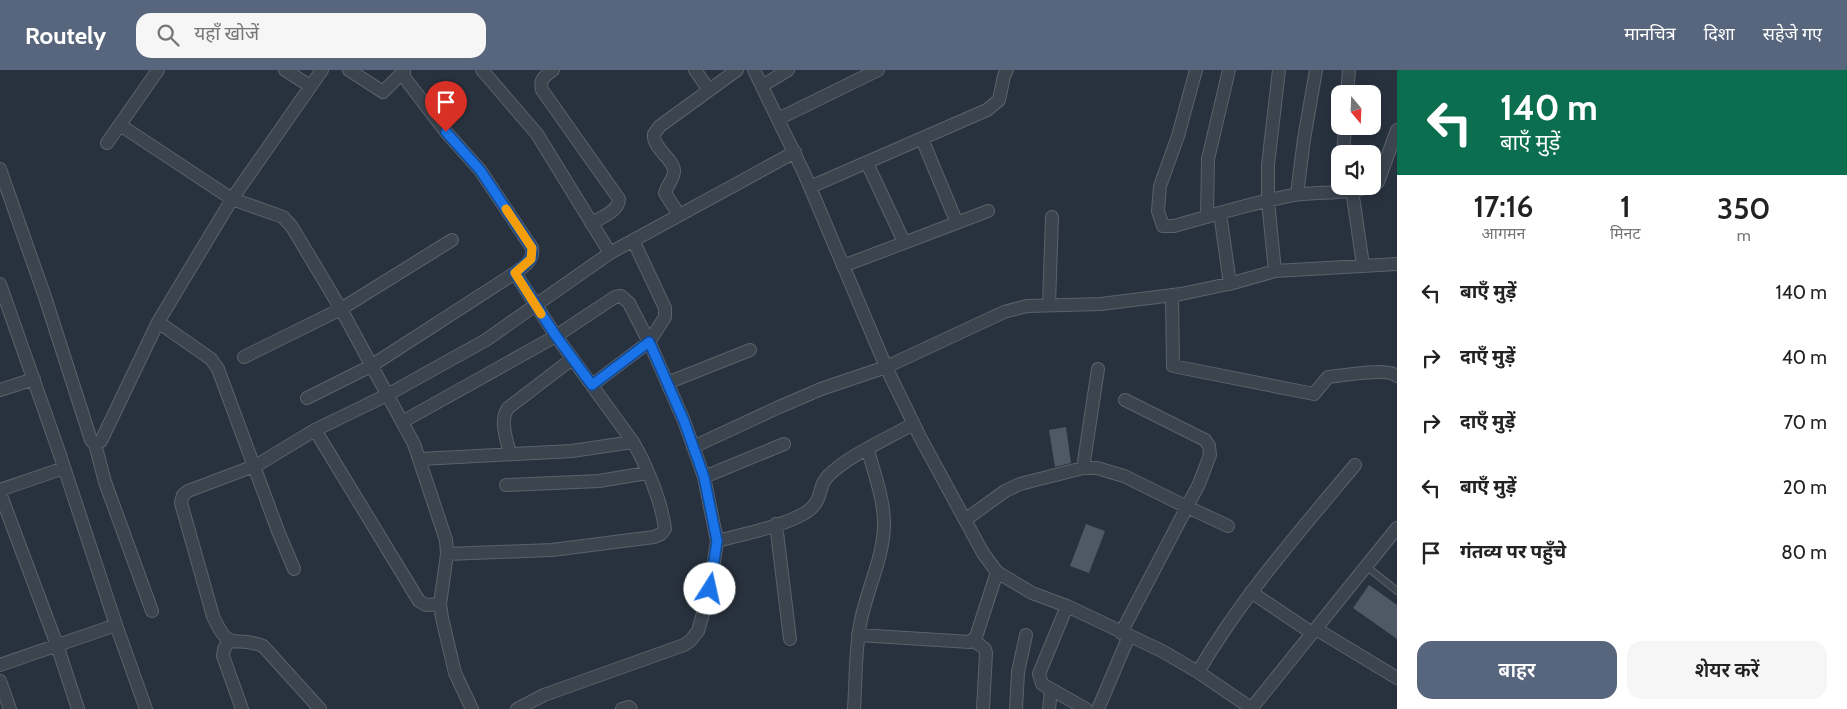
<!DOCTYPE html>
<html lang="hi">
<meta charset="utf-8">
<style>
:root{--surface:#fff;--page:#f6f6f6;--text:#222;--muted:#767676;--accent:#58667d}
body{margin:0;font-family:Cabin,"Noto Sans Devanagari",sans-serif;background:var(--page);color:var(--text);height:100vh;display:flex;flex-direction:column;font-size:19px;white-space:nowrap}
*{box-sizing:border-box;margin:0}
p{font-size:16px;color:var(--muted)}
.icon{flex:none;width:28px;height:28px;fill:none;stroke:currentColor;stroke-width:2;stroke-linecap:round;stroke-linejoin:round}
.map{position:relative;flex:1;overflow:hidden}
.sheet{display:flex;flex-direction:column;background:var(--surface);width:450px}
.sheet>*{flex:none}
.hud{background:#0b6e4f;color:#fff;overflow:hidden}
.needle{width:32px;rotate:161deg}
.tools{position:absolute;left:1331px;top:15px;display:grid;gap:10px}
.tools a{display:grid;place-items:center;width:50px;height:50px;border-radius:10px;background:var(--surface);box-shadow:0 2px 12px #0003;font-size:25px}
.pin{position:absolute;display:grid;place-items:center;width:42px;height:42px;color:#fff;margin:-51px -21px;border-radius:50% 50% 50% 0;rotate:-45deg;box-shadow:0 0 5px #0007}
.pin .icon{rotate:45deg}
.me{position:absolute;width:55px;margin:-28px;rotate:10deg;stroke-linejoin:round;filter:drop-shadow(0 0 4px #0008)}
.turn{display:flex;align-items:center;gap:18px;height:105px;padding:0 20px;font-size:22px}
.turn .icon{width:65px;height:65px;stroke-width:2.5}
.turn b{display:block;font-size:35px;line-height:42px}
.eta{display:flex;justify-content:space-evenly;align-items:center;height:85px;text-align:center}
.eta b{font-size:30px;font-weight:600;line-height:35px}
.primary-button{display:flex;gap:10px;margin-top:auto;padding:10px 20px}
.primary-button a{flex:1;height:58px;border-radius:15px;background:var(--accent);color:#fff;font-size:20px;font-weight:600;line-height:58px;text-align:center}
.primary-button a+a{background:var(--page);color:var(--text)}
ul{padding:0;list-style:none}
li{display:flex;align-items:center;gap:15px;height:65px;padding:0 20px}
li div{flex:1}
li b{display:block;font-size:19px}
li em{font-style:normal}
header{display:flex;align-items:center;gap:30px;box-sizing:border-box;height:70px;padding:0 25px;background:var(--accent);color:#fff}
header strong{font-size:24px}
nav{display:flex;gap:28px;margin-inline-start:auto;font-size:18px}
.search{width:350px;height:45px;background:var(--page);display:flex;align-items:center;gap:12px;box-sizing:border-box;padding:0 18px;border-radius:15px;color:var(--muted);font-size:19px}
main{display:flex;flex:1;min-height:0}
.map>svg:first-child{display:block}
.building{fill:#4f5966}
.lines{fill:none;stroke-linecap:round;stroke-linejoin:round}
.service-casing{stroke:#5a626c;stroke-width:8}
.minor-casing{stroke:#5a626c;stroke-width:14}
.service{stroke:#3c444e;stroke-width:6}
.minor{stroke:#3c444e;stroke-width:12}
.route-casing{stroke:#114b97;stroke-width:12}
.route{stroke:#1a73e8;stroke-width:9}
.slow{stroke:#f59e0b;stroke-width:9}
</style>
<header>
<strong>Routely</strong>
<div class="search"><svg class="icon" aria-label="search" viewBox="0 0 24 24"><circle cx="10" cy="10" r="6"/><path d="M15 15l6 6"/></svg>यहाँ खोजें</div>
<nav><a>मानचित्र</a><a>दिशा</a><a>सहेजे गए</a></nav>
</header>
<main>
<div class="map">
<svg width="1397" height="639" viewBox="0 0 1397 639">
<rect width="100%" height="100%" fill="#28323e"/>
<path class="building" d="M1066 357 1071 393 1055 397 1049 360Z
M1086 454 1105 461 1089 503 1070 496Z
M1369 515 1397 535V569L1353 538Z"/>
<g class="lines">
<g class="service-casing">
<path id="service" d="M1366 496 1397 521"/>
</g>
<g class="minor-casing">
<path id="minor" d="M285 0 310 16
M349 0 383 22 403 2
M482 0 537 64 610 183
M553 0C545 6 539 9 542 20L619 129C619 141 601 148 591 153
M695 0 709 20
M754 0 804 103 886 297 920 367 983 483 997 502 1032 523 1067 536 1162 581 1198 602 1251 638
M1196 0 1178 66 1160 116 1158 141 1163 156H1174C1214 145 1254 132 1294 125 1319 121 1347 125 1371 116
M762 16 788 0
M1347 24 1349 0
M778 49 878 0
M120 55 232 129 283 147 292 157 341 239 414 374 446 470 447 484 440 534 442 548 455 603 472 639
M922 69 957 153
M107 73 158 0
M1343 84 1345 56
M867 93 904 172
M0 99 45 227 91 370 95 374 101 371 158 252 232 129 322 0
M1372 116 1378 112 1397 60
M810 117 987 40 999 30 1004 6 1007 0
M1352 120 1363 195
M1297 124 1304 69 1316 0
M1220 143 1230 214
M679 145 665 123C667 115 674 109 674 101 674 89 652 78 654 64L660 56 737 0
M1207 147 1208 89 1229 0
M843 196 988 141
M1275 201 1268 131V95L1279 0
M0 214 59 382 116 555 146 639
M1172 225 1173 296 1314 324 1328 307C1342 306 1387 297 1397 306
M1049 234 1052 147
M158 252 211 289 218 299 278 461 294 499
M244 287 341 239 452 170
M667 313 750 280
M592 315 649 272 665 247V238L633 170
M0 320 34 309
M307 328 371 296 515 203C524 196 534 191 532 178L480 100 446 62 404 7V0
M402 352 556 266 615 227 621 226 629 233 651 276 684 351 704 407 717 471 710 519 698 561 690 571 684 575 544 625 517 639
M315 360 419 531 426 535 440 534
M95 374 105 412 152 541
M693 377 777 338 821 319 886 297 1004 242 1027 236 1101 234 1181 224 1233 213 1275 201 1397 194
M510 384C507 370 499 351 508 338L572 289
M420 389 572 381 633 372
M1083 398 1098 299
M704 407 784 374
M506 415 599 411 647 403
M0 420 64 398
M0 423 57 575 78 639
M965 450 1005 421 1020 414 1083 398H1097L1124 406 1187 437 1228 456
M776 454 790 569
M717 471C743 464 786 456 808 441 824 429 817 417 828 406 849 385 887 369 913 354
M447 484 552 480 654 467 661 464 665 459C662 433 647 396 633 372L556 266 515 203
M1251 522 1312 563
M1067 536 1039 604 1042 614 1086 639
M1316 559 1397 608
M1121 563 1199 414 1210 385 1209 376 1205 370 1125 330
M858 565 970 572 976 567 997 502
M973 570 985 579 986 583 983 639
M229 571 224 579 223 586 242 639
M0 595 116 555
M1198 602C1242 527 1299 462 1355 395
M0 611 10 639
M320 639 263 576C234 564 230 585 213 546L181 433 183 425 188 421 257 395 315 360 387 325 486 270 610 183 795 82
M622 639 629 637 631 639
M854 639C856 611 855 582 860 555 866 520 885 486 884 451 883 426 874 403 868 380
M1016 639 1018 602 1026 565
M1049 639 1051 620
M1098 639 1129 566
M1251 639 1397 458"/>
</g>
<use href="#service" class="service"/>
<use href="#minor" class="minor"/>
</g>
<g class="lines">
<g class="route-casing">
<path id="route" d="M446 62 480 100 532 178 531 189 515 203 556 266 592 315 649 272 651 276 684 351 704 407 717 471 710 519"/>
</g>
<use href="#route" class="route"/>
<path class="slow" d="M506 139 532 178 531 189 515 203 541 244"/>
</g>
</svg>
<div class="tools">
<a><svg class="needle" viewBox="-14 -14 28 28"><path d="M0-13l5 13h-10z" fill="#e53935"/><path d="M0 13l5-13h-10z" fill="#767676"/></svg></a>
<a><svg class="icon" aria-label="sound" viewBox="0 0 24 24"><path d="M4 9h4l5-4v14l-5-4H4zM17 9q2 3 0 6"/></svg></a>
</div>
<div class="pin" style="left:446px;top:62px;background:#d93025"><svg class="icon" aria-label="arrive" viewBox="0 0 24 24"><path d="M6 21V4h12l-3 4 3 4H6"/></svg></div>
<svg class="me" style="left:710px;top:519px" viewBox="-20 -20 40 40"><circle r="19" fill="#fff"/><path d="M0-13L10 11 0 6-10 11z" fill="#1a73e8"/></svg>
</div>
<section class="sheet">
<div class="hud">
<div class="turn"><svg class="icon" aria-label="left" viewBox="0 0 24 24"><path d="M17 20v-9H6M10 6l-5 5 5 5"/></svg><div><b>140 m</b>बाएँ मुड़ें</div></div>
</div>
<div class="eta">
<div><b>17:16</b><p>आगमन</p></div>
<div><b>1</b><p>मिनट</p></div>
<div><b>350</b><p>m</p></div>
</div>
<ul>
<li><svg class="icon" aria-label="left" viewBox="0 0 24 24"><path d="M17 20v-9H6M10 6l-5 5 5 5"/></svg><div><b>बाएँ मुड़ें</b></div><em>140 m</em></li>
<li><svg class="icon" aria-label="right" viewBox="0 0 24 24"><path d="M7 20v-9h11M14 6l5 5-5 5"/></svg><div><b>दाएँ मुड़ें</b></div><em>40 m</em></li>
<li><svg class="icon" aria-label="right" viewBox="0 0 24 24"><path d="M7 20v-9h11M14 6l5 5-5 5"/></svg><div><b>दाएँ मुड़ें</b></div><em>70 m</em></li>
<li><svg class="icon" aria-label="left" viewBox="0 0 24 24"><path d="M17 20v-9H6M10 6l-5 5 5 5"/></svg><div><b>बाएँ मुड़ें</b></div><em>20 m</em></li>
<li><svg class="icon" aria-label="arrive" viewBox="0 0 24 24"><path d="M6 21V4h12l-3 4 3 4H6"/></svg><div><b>गंतव्य पर पहुँचे</b></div><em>80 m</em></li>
</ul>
<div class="primary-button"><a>बाहर</a><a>शेयर करें</a></div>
</section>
</main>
